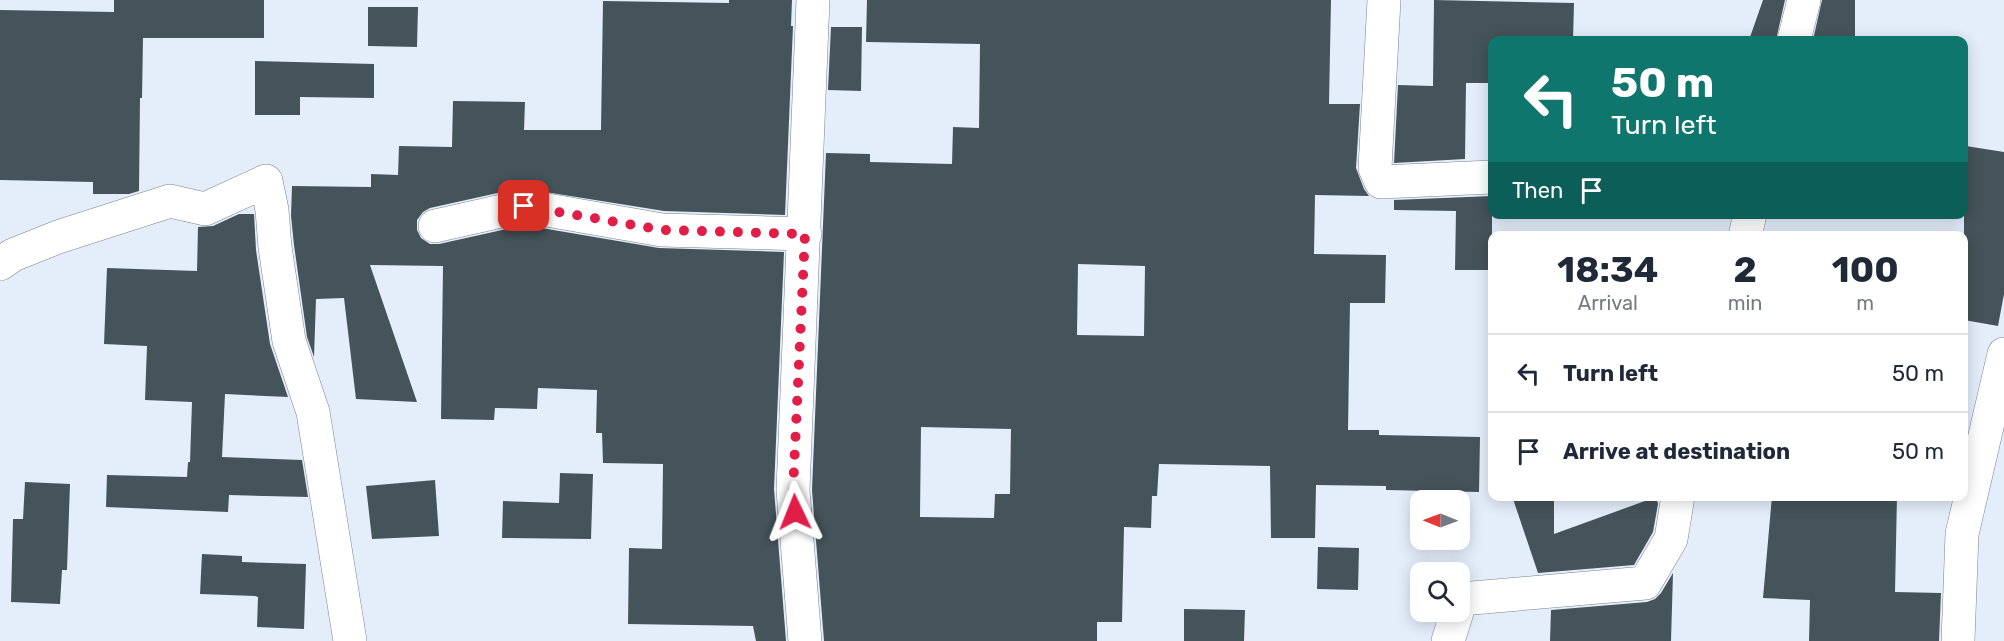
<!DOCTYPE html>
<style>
:root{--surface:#fff;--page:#f6f6f7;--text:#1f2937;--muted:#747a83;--line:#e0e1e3}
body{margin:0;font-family:Rubik,sans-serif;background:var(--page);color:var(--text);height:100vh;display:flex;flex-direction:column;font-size:22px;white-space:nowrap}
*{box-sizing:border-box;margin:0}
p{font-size:20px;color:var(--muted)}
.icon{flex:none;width:33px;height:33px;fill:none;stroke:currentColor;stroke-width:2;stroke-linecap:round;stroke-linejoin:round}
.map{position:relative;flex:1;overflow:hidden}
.side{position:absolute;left:1488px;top:231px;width:480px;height:270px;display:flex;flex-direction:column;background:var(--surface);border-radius:12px;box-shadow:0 3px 15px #0003}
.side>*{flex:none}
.hud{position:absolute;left:1488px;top:36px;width:480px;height:183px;border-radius:12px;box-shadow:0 3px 15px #0003;background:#0f766e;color:#fff;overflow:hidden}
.needle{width:39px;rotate:271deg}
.fabs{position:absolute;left:1410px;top:490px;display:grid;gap:12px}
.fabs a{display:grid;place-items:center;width:60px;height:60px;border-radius:12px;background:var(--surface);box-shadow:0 3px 15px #0003;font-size:30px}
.pin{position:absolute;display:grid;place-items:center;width:51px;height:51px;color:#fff;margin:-26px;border-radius:12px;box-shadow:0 3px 9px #0006}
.me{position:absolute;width:66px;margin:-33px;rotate:358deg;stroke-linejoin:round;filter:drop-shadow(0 0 4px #0008)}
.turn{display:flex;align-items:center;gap:21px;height:126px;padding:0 24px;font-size:27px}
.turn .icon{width:78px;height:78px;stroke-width:2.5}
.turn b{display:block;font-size:42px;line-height:51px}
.then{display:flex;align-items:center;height:57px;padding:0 24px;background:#0003;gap:12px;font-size:22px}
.eta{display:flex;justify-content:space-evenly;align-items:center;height:102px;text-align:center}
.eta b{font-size:36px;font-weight:700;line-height:42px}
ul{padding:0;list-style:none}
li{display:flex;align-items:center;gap:18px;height:78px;padding:0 24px;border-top:2px solid var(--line)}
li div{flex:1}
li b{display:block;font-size:22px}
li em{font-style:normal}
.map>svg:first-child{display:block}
.building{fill:#45545a;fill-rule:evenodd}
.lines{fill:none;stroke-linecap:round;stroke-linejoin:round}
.minor-casing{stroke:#7a838f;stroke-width:34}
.minor{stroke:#fff;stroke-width:33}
.route{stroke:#e11d48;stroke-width:10;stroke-dasharray:0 18}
</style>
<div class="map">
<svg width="2004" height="641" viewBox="0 0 2004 641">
<rect width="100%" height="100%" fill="#e4eefb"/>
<path class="building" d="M114 0H264V38H143L142 98H140L139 191 129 194H93V182L0 180V10L114 12Z
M729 0H792L791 26H793L785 215 664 211 520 188 430 208 423 212 417 220V230L421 238 430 244H439L524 225 659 248 784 252 774 489 786 641H756L753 626 628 624 629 548 662 549 663 464 603 463 602 433H596L597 390 538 388 537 409 495 408 494 420 441 419 443 266 370 265 417 402 356 399 344 298 316 299 314 357 307 337 294 245 291 216 292 186 371 187V174L398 175 399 146 452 147 453 101 525 102 524 130H601L603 1 729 3Z
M867 0H1331L1329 104H1360L1356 168 1364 189 1369 196 1315 195 1314 254 1386 255 1385 303H1350L1348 430H1379V435L1480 437 1479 492 1386 490V486L1316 485 1315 538H1271L1270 466 1159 464 1157 496H1152L1151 528 1124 527 1122 622H1097V641H824L812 490 826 153 870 154V162L952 164 953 127 979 128 980 44 866 42ZM1078 264 1145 266 1144 336 1077 335ZM921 427 1011 429 1010 494H995L994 518 920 517Z
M1434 0 1574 3 1573 40H1492V83H1466L1465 159 1394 163 1398 85 1433 86Z
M1763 0H1785L1776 40H1749Z
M1822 0H1855V40H1813Z
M368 7H418L417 47 368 46Z
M831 27H862L861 91 828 90Z
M255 61 374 64V98L300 97V115H255Z
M1966 146 2004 152V294L1998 326 1964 320V162Z
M1492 196V270H1455L1456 211 1394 210V200Z
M239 214H254L256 250 270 344 288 397 225 394 222 457 302 460 308 497 229 495 228 512 106 507 107 475 187 477 188 462H190L192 402 145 400 147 346 104 344 107 268 197 271 198 227 213 226Z
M560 473 593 474 591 539 502 538 503 501 559 503Z
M435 480 439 536 372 539 366 486Z
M25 482 70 484 67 570H62L60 604 11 602 13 519H23Z
M1512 496H1554V534L1656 497 1658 504 1653 532 1634 565 1538 573Z
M1772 496H1897L1895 592 1941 593 1939 641H1809L1810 600 1763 598Z
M1318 547 1359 548 1358 590 1317 589Z
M202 554 242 556V562L306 564 304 629 257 627 258 597 255 596 200 594Z
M1673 573 1671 641H1550L1551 610 1647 602 1655 599 1661 593Z
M1184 609 1245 610 1244 641H1184Z"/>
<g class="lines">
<g class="minor-casing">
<path id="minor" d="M1384 0 1375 168 1381 182 1492 177
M1794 40 1804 0
M435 226 524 206 662 230 805 234
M1745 236 1750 214
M0 264 13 255 58 237 170 201 205 209 266 181 272 210 275 247 289 341 313 412 350 641
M1460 603 1461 599 1645 583 1671 539 1678 496
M805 641 793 490 813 0
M1448 641 1457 612
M1958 641 1962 534 2004 354"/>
</g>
<use href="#minor" class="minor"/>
</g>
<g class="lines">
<path class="route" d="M524 206 662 230 805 234 793 490 795 512"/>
</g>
</svg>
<div class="fabs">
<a><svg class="needle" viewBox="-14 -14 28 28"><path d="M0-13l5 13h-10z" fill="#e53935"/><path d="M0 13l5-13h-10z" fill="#747a83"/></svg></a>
<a><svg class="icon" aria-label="search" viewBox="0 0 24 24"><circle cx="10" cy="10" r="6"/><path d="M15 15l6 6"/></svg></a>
</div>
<div class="pin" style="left:524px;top:206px;background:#d93025"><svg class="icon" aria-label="arrive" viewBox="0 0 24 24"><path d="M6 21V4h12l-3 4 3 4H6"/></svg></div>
<svg class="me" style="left:795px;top:512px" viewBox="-20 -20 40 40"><path d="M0-17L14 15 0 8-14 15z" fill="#e11d48" stroke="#fff" stroke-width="4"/></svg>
<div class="hud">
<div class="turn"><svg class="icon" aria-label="left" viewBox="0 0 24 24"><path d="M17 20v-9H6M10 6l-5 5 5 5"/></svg><div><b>50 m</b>Turn left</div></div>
<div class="then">Then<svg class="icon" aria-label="arrive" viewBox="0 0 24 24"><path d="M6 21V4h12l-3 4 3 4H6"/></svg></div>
</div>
<section class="side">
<div class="eta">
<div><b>18:34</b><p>Arrival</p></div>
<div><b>2</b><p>min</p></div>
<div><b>100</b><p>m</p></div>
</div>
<ul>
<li><svg class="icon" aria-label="left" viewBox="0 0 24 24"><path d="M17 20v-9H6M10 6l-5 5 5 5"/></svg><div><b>Turn left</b></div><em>50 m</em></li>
<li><svg class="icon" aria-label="arrive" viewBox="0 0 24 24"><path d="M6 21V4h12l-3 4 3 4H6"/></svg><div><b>Arrive at destination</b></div><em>50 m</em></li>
</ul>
</section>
</div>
